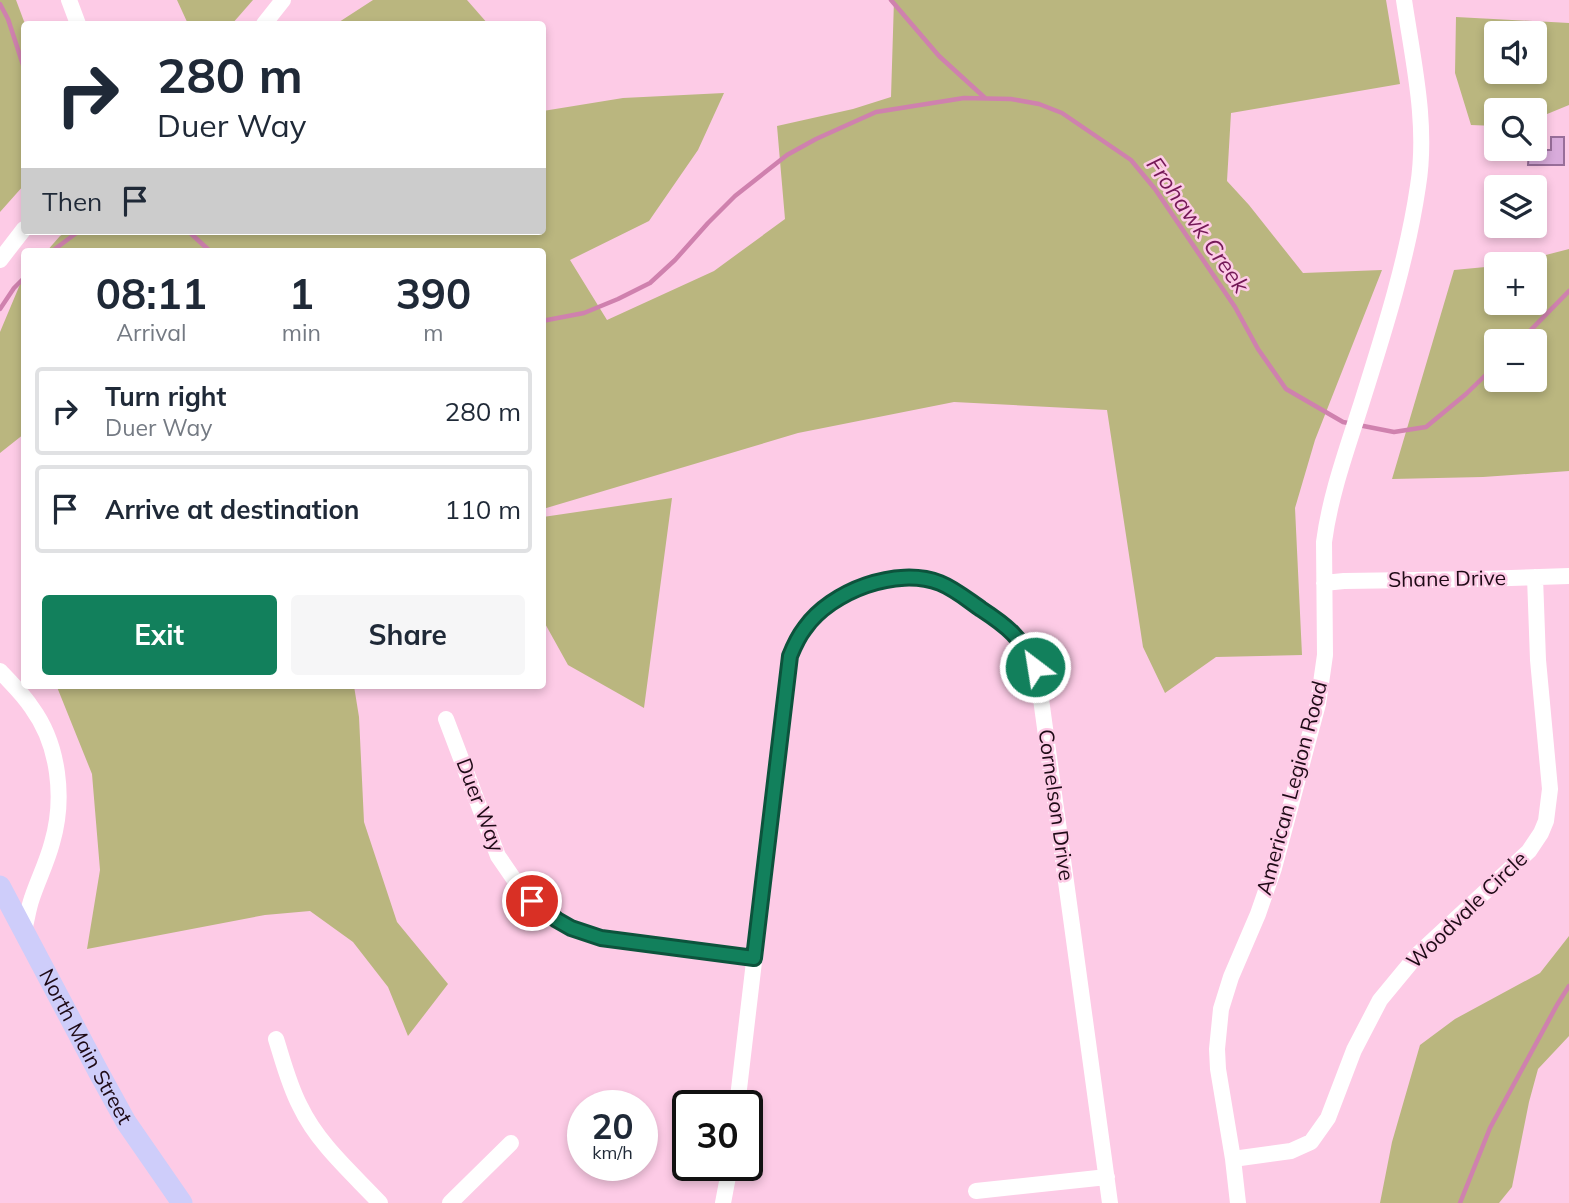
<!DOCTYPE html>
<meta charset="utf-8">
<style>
:root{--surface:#fff;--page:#f6f6f7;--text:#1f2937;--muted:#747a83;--line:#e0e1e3;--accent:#12805c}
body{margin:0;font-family:Mulish,sans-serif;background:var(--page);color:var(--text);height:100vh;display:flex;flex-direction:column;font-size:26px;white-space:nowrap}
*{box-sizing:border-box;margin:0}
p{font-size:23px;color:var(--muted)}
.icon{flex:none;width:38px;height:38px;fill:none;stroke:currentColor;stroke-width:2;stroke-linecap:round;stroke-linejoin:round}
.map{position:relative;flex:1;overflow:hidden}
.drawer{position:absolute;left:21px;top:248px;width:525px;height:441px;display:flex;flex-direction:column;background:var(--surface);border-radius:7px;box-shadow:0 4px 10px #0003}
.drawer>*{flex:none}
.hud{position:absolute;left:21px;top:21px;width:525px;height:214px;border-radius:7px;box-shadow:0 4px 10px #0003;background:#fff;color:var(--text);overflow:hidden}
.controls{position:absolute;left:1484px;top:21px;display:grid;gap:14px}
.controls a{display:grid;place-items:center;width:63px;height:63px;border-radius:7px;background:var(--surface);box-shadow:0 4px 10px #0003;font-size:35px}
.speed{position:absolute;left:567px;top:1090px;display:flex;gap:14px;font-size:35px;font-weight:700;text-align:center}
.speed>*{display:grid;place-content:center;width:91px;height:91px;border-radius:50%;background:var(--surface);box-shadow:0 4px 10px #0003;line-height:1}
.speed small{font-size:18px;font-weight:400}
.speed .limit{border:4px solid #111;border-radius:10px;background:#fff;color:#111}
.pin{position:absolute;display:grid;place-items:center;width:60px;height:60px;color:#fff;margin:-30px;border:4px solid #fff;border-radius:50%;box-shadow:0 2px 7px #0007}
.me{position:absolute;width:77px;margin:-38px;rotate:329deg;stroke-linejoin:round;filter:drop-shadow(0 0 5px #0008)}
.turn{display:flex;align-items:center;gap:24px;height:147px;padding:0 21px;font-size:32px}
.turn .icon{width:91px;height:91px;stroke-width:2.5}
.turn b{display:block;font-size:49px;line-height:60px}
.then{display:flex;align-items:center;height:66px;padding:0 21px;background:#0003;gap:14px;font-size:26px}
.eta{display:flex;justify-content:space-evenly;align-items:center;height:119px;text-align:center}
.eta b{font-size:42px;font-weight:700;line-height:49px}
.primary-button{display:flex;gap:14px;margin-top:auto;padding:14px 21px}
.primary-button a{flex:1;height:80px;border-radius:7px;background:var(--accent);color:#fff;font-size:28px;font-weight:700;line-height:80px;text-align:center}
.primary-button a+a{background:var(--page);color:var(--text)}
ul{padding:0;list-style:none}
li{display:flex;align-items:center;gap:21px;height:88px;margin:0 14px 10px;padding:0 7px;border:4px solid var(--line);border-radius:7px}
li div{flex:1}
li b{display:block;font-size:26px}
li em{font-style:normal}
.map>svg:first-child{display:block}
.green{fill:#bab67f;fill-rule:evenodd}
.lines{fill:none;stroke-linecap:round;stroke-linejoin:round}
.stream{stroke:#cf81ae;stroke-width:4.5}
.building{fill:#d8abdb;stroke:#986e9a;stroke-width:2}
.minor{stroke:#fff;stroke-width:16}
.major{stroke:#cecdfa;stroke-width:21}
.route-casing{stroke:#0c533c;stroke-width:18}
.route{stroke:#12805c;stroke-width:12}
.labels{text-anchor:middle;stroke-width:5;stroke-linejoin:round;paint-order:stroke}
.street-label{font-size:21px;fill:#1e0a16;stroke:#fdcbe6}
.water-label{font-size:23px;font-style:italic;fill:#751957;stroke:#fdcbe6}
</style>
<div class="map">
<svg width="1569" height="1203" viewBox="0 0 1569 1203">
<rect width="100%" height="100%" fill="#fdcbe6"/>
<path class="green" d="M0 0H16L25 24 24 185 0 212Z
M177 0H253L232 24H188Z
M373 0H467L488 24H336Z
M894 0H1386L1400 84 1231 113 1227 181 1249 205 1303 273 1382 270 1315 440 1295 508 1302 655 1216 657 1165 693 1143 647 1107 410 954 402 798 433 543 509 542 252H46L60 236 68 231H542L543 111 623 98 724 93 698 150 649 221 570 260 607 320 714 271 785 219 777 126 853 109 891 97Z
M1456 17 1569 23V105L1535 119V110H1496V126L1471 125 1455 73ZM1496 33H1535V72H1496Z
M1569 249V471L1483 477 1392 479 1454 270 1496 266V303H1535V264H1511ZM1496 341H1535V380H1496Z
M24 278V434L0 453V332L21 282Z
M672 498 644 708 568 665 543 620V517Z
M58 686H354L359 717 364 822 397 922 448 984 408 1036 388 987 353 942 310 911 265 915 87 949 100 870 92 774 57 687Z
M1569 936V1036L1538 1069 1529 1102 1512 1187 1499 1203H1380L1392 1142 1420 1045 1455 1019 1540 973Z"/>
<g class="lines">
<path class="stream" d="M891 0 939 56 984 97
M0 4 8 19 24 68
M188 231 211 252
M51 252 79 231
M0 309 14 288 24 278
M542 321 584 313 618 299 650 283 675 260 708 223 735 196 787 155 816 139 876 112 964 98 1011 99 1039 104 1062 113 1131 160 1155 189 1235 307 1258 349 1286 389 1343 422 1394 432 1426 427 1466 394 1496 365
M1520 341 1569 291
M1460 1203 1490 1128 1557 1005 1569 986"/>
</g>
<path class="building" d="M1551 137H1564V165H1528L1529 150H1551Z"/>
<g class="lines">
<path class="minor" d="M69 0 78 24
M264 24 283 0
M0 260 24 229
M1324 583 1344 581 1481 579 1569 576
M0 671C11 683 23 694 32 708 59 745 65 799 52 843 47 862 38 880 32 898 28 909 27 920 24 930
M446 719 498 856 520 888 546 913 571 928 601 938 754 958
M276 1039C283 1061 289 1085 300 1106 318 1144 352 1173 380 1203
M737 1106 790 656C794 646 798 636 805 628 831 591 897 566 940 583 955 589 968 600 981 609 1010 628 1028 643 1038 677L1110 1203
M1233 1159 1291 1151 1311 1142 1328 1118 1354 1050 1380 1000 1418 954 1529 851 1541 833 1546 821 1550 789 1538 660 1535 577
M976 1191 1107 1177
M450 1203 511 1143
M723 1203 730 1166
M1238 1203 1233 1159 1218 1069 1217 1049 1221 1009 1231 977 1258 914 1274 868 1318 704 1325 655 1324 542C1330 496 1346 452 1360 408 1383 335 1407 261 1418 186 1428 124 1413 61 1404 0"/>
<path class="major" id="s1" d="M0 886 99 1073 126 1122 182 1203"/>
</g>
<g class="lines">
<g class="route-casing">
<path id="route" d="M532 901 557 920 571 928 601 938 754 958 790 656C794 646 798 637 805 628 831 591 897 566 940 583 955 589 968 600 981 609 1007 626 1022 638 1035 667"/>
</g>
<use href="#route" class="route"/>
</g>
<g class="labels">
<g class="street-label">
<text transform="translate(1447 579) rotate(-1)" y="7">Shane Drive</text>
<text transform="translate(1292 788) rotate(-75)" y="7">American Legion Road</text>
<text transform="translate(480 805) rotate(69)" y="7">Duer Way</text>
<text transform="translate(1056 805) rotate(82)" y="7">Cornelson Drive</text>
<text transform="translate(1467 910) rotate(-44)" y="7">Woodvale Circle</text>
<text dy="7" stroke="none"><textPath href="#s1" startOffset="182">North Main Street</textPath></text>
</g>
<g class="water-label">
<text transform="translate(1198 225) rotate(55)" y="8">Frohawk Creek</text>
</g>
</g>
</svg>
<div class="controls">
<a><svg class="icon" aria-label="sound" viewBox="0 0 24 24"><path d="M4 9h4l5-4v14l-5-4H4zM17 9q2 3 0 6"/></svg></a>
<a><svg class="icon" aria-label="search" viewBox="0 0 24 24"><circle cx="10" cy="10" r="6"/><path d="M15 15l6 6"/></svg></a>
<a><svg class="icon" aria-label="layers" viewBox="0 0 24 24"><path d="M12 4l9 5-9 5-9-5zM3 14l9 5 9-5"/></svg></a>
<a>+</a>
<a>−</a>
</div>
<div class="speed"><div>20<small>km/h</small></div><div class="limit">30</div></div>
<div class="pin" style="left:532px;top:901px;background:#d93025"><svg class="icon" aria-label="arrive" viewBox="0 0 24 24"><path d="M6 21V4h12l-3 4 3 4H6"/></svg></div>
<svg class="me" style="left:1035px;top:667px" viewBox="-20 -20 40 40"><circle r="17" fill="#12805c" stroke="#fff" stroke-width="3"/><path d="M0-11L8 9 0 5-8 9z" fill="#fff"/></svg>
<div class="hud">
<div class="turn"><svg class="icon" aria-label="right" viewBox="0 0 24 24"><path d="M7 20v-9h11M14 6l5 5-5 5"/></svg><div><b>280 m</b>Duer Way</div></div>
<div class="then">Then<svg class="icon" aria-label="arrive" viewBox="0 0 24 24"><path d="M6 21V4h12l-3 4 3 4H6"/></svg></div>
</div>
<section class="drawer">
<div class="eta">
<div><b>08:11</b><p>Arrival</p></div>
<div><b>1</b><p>min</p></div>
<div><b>390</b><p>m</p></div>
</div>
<ul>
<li><svg class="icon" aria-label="right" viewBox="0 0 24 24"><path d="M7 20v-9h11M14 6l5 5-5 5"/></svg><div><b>Turn right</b><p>Duer Way</p></div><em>280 m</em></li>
<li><svg class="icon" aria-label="arrive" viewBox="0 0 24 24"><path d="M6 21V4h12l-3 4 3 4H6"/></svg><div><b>Arrive at destination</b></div><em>110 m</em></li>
</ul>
<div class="primary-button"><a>Exit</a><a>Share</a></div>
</section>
</div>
